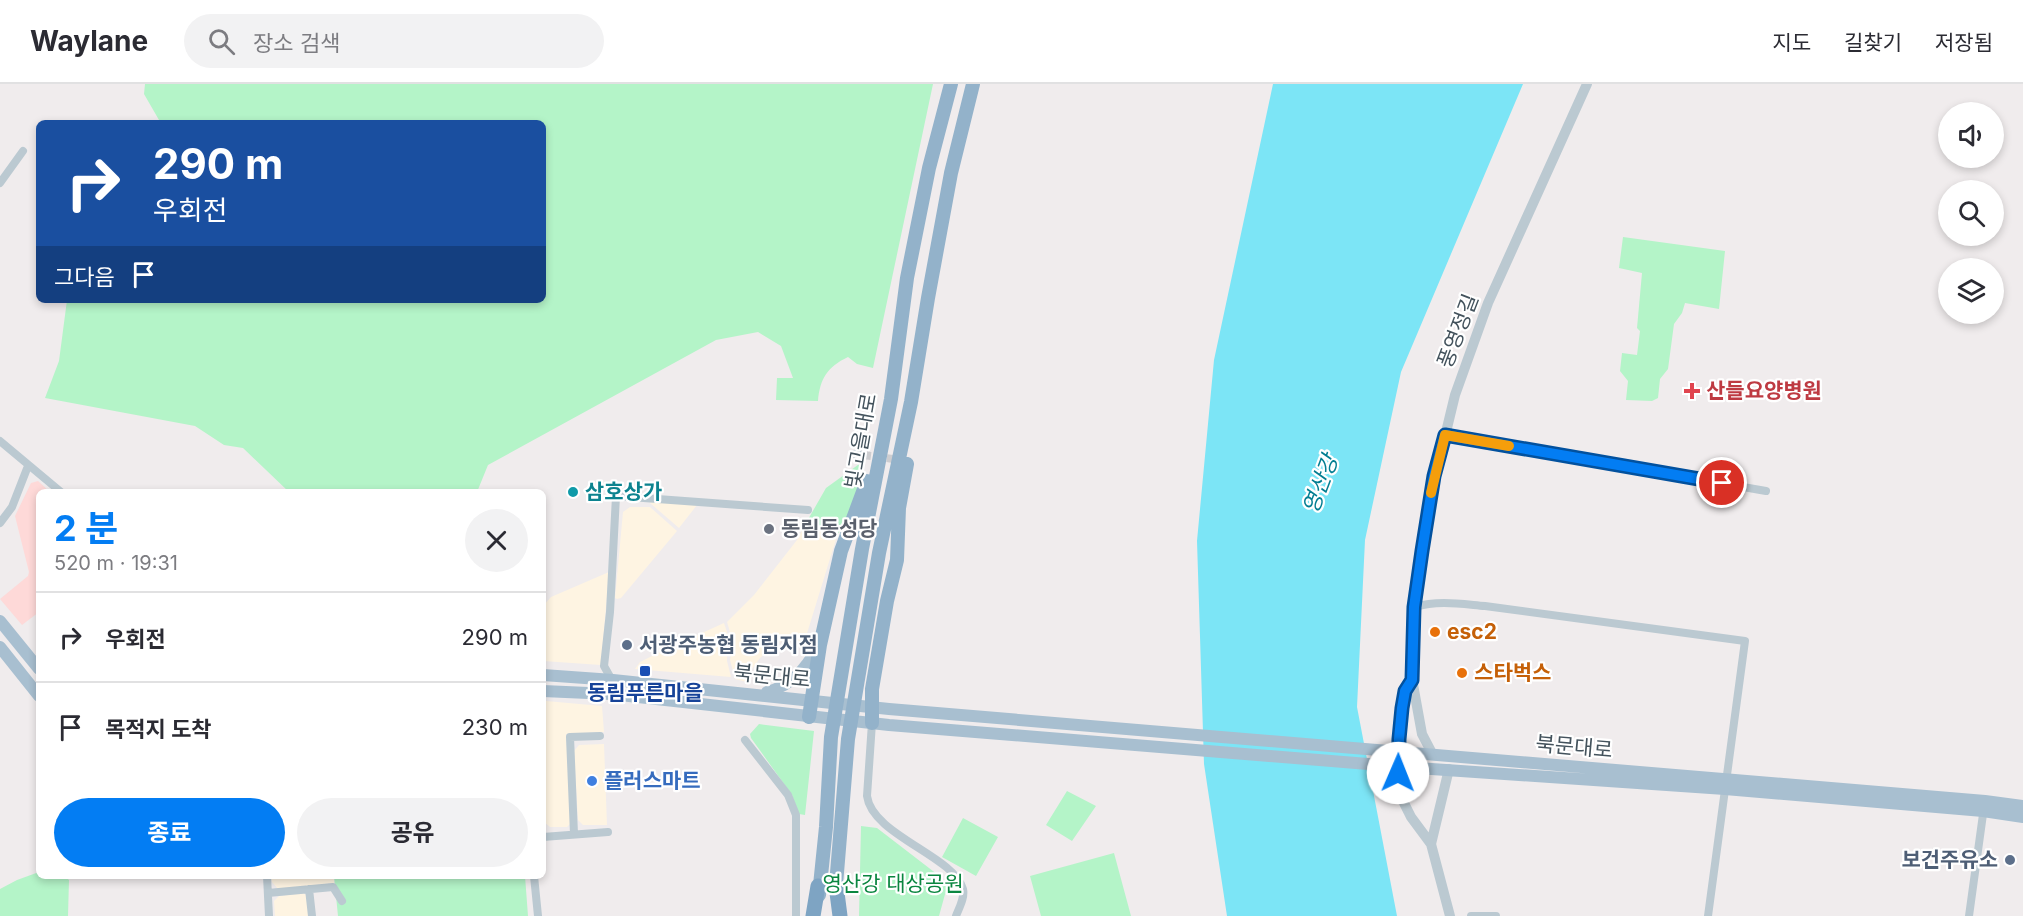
<!DOCTYPE html>
<html lang="ko">
<meta charset="utf-8">
<style>
:root{--surface:#fff;--page:#f2f2f3;--text:#2b2b33;--muted:#7c7c81;--line:#e1e1e2;--accent:#037df3}
body{margin:0;font-family:Inter,"Noto Sans KR",sans-serif;background:var(--page);color:var(--text);height:100vh;display:flex;flex-direction:column;font-size:22px;white-space:nowrap}
*{box-sizing:border-box;margin:0}
p{font-size:20px;color:var(--muted)}
.icon{flex:none;width:33px;height:33px;fill:none;stroke:currentColor;stroke-width:2;stroke-linecap:round;stroke-linejoin:round}
.map{position:relative;flex:1;overflow:hidden}
.side{position:absolute;left:36px;top:405px;width:510px;height:390px;display:flex;flex-direction:column;background:var(--surface);border-radius:9px;box-shadow:0 3px 9px #0003}
.side>*{flex:none}
.top-card{position:absolute;left:36px;top:36px;width:510px;height:183px;border-radius:9px;box-shadow:0 3px 9px #0003;background:#1a4fa0;color:#fff;overflow:hidden}
.tools{position:absolute;left:1938px;top:18px;display:grid;gap:12px}
.tools a{display:grid;place-items:center;width:66px;height:66px;border-radius:50%;background:var(--surface);box-shadow:0 3px 9px #0003;font-size:30px}
.pin{position:absolute;display:grid;place-items:center;width:51px;height:51px;color:#fff;margin:-26px;border:3px solid #fff;border-radius:50%;box-shadow:0 2px 6px #0007}
.me{position:absolute;width:66px;margin:-33px;rotate:1deg;stroke-linejoin:round;filter:drop-shadow(0 0 4px #0008)}
.turn{display:flex;align-items:center;gap:21px;height:126px;padding:0 18px;font-size:27px}
.turn .icon{width:78px;height:78px;stroke-width:2.5}
.turn b{display:block;font-size:42px;line-height:51px}
.then{display:flex;align-items:center;height:57px;padding:0 18px;background:#0003;gap:12px;font-size:22px}
.round{display:grid;place-items:center;flex:none;width:63px;height:63px;border-radius:32px;background:var(--page)}
.headline{display:flex;align-items:center;justify-content:space-between;height:102px;padding:0 18px}
h1{font-size:36px;font-weight:700;line-height:45px;color:var(--accent)}
.cta{display:flex;gap:12px;margin-top:auto;padding:12px 18px}
.cta a{flex:1;height:69px;border-radius:36px;background:var(--accent);color:#fff;font-size:24px;font-weight:700;line-height:69px;text-align:center}
.cta a+a{background:var(--page);color:var(--text)}
ul{padding:0;list-style:none}
li{display:flex;align-items:center;gap:18px;height:90px;padding:0 18px;border-top:2px solid var(--line)}
li div{flex:1}
li b{display:block;font-size:22px}
li em{font-style:normal}
header{display:flex;align-items:center;gap:36px;box-sizing:border-box;height:84px;padding:0 30px;background:var(--surface);border-bottom:2px solid var(--line)}
header strong{font-size:28px}
nav{display:flex;gap:33px;margin-inline-start:auto;font-size:21px}
.search{width:420px;height:54px;background:var(--page);display:flex;align-items:center;gap:15px;box-sizing:border-box;padding:0 21px;border-radius:33px;color:var(--muted);font-size:22px}
.map>svg:first-child{display:block}
.commercial{fill:#fef4e2}
.medical{fill:#fed9d8}
.green{fill:#b4f4c8}
.water{fill:#7ce5f6}
.lines{fill:none;stroke-linecap:round;stroke-linejoin:round}
.minor-tunnel{stroke:#cdcdd0;stroke-width:8;stroke-dasharray:8 4;stroke-linecap:butt}
.minor{stroke:#bbc9d1;stroke-width:8}
.tertiary{stroke:#bbc9d1;stroke-width:10}
.primary{stroke:#a8bfd0;stroke-width:12}
.trunk{stroke:#93b2ca;stroke-width:14}
.motorway{stroke:#7ea4c3;stroke-width:15}
.route-casing{stroke:#02519e;stroke-width:15}
.route{stroke:#037df3;stroke-width:10}
.slow{stroke:#f59e0b;stroke-width:10}
.health-dot{fill:#e0444e;stroke:#fff;stroke-width:2}
.culture-dot{fill:#0f9aa8;stroke:#fff;stroke-width:2}
.worship-dot{fill:#6b7280;stroke:#fff;stroke-width:2}
.food-dot{fill:#e8710a;stroke:#fff;stroke-width:2}
.service-dot{fill:#5c6f8a;stroke:#fff;stroke-width:2}
.transit-dot{fill:#1a4fb4;stroke:#fff;stroke-width:2}
.shop-dot{fill:#3f7fe0;stroke:#fff;stroke-width:2}
.labels{text-anchor:middle;stroke-width:4.5;stroke-linejoin:round;paint-order:stroke}
.street-label{font-size:21px;fill:#43525c;stroke:#fff}
.health-label{font-size:21px;font-weight:bold;fill:#be3a42;stroke:#fff;text-anchor:start}
.culture-label{font-size:21px;font-weight:bold;fill:#0d838f;stroke:#fff;text-anchor:start}
.worship-label{font-size:21px;font-weight:bold;fill:#5b616d;stroke:#fff;text-anchor:start}
.food-label{font-size:21px;font-weight:bold;fill:#c56008;stroke:#fff;text-anchor:start}
.service-label{font-size:21px;font-weight:bold;fill:#4e5e75;stroke:#fff;text-anchor:start}
.transit-label{font-size:21px;font-weight:bold;fill:#164399;stroke:#fff}
.shop-label{font-size:21px;font-weight:bold;fill:#366cbe;stroke:#fff;text-anchor:start}
.park-label{font-size:21px;fill:#0b8640;stroke:#fff}
.water-label{font-size:22px;font-style:italic;fill:#037e92;stroke:#fff}
</style>
<header>
<strong>Waylane</strong>
<div class="search"><svg class="icon" aria-label="search" viewBox="0 0 24 24"><circle cx="10" cy="10" r="6"/><path d="M15 15l6 6"/></svg>장소 검색</div>
<nav><a>지도</a><a>길찾기</a><a>저장됨</a></nav>
</header>
<div class="map">
<svg width="2023" height="832" viewBox="0 0 2023 832">
<rect width="100%" height="100%" fill="#f0eced"/>
<path class="commercial" d="M651 417 697 421 679 444 650 419Z
M630 423H650L677 447 621 514 617 515 615 514 623 428Z
M806 439 837 452 804 559 785 554 760 574 749 589 747 598 735 595 730 576 733 558 727 538 754 511 797 456Z
M609 488 601 581 543 577V522L551 513Z
M724 539 728 551 727 577 731 593 635 585 640 578 660 568Z
M546 617 602 622 604 648 566 650 572 738 567 743H550L543 737V618Z
M604 660 607 741H583L578 736 574 667 579 661Z
M271 792H334V799L278 805 272 798Z
M303 809 306 811 309 832H275L274 817 279 812Z"/>
<path class="medical" d="M38 397 50 408H39V528L22 541 0 515 28 492 29 488 15 432 31 399Z"/>
<path class="green" d="M145 0H933L873 284 857 280 848 273C827 283 820 295 818 317L776 316 777 294H793L781 262 758 248 716 256 488 381 477 408H289L243 364 224 361 195 342 45 314 59 277 67 216H543V39H158L159 36 144 10Z
M1623 153 1725 167 1719 225 1685 219 1682 229 1674 240 1668 285 1660 295 1658 314 1652 317 1626 316 1628 297 1620 287 1622 269 1637 271 1640 247 1637 244 1642 189 1619 184Z
M862 378 860 407 837 452 806 439 826 404Z
M759 640 814 647 805 731 799 730 792 711 751 654 750 650Z
M1067 707 1096 722 1072 757 1046 741Z
M963 734 998 753 976 792 942 773Z
M861 742 877 744 942 794 947 803 939 832H859Z
M1114 769 1131 832H1041L1030 792Z
M39 788V792H64L69 796 68 832H0V805L17 796Z
M334 792H525L528 832H338Z"/>
<path class="water" d="M1273 0H1523L1401 288 1365 456 1357 623 1397 832H1227L1204 680 1197 457 1214 276Z"/>
<g class="lines">
<path class="minor-tunnel" d="M863 371 901 376"/>
<path class="minor" d="M0 99 23 67
M1445 351 1766 407
M0 357 61 408
M855 370 863 371
M0 439 12 423 28 382
M1415 523C1438 516 1461 520 1485 522L1745 557 1708 832
M613 598 604 582 610 528 616 412 808 426
M872 639 867 712C872 751 954 772 963 805 965 814 959 824 956 832
M745 656 788 711 796 731V832
M574 750 570 653 600 652
M543 753 608 748
M267 792 269 832
M534 792 538 832
M309 805 312 832
M268 809 333 803 342 817
M1471 832H1496
M1969 832 1984 723"/>
<path class="tertiary" d="M1412 595 1422 650 1433 671
M1431 760 1449 685
M1450 832 1431 760 1411 733 1404 719 1398 697 1399 655 1402 624 1405 607 1412 595 1415 523 1432 406 1455 311 1488 219 1587 0"/>
<path class="primary" d="M0 537 39 585
M0 563 39 612
M543 591 613 596 889 625 1985 717 2023 722
M543 607 611 610 889 641 1417 684 1725 705 1983 727 2023 733
M767 608C793 601 805 585 819 562"/>
<path class="trunk" d="M809 633 820 561 841 467 867 397
M872 639V605L887 517 897 476 899 424 907 380
M836 801 848 655 879 469 911 318 928 214 951 89 973 0
M819 811 826 743 831 653 862 465 891 315 907 194 929 84 951 0"/>
<path class="motorway" d="M836 801 840 832
M813 832 818 802"/>
</g>
<g class="lines">
<g class="route-casing">
<path id="route" d="M1398 689 1399 655 1402 624 1405 607 1412 596 1414 523 1422 467 1434 392 1445 351 1722 399"/>
</g>
<use href="#route" class="route"/>
<path class="slow" d="M1431 409 1445 351 1509 362"/>
</g>
<path class="health-dot" d="M1689 298h6v6h6v6h-6v6h-6v-6h-6v-6h6z"/>
<circle class="culture-dot" cx="573" cy="408" r="6"/>
<circle class="worship-dot" cx="769" cy="445" r="6"/>
<g class="food-dot">
<circle cx="1435" cy="548" r="6"/>
<circle cx="1462" cy="589" r="6"/>
</g>
<g class="service-dot">
<circle cx="627" cy="561" r="6"/>
<circle cx="2010" cy="776" r="6"/>
</g>
<rect class="transit-dot" x="639" y="581" width="12" height="12" rx="3"/>
<circle class="shop-dot" cx="592" cy="697" r="6"/>
<g class="labels">
<g class="street-label">
<text transform="translate(1458 247) rotate(-69)" y="7">풍영정길</text>
<text transform="translate(861 357) rotate(-80)" y="7">빛고을대로</text>
<text transform="translate(772 592) rotate(6)" y="7">북문대로</text>
<text transform="translate(1574 663) rotate(5)" y="7">북문대로</text>
</g>
<g class="health-label">
<text x="1706" y="314">산들요양병원</text>
</g>
<g class="culture-label">
<text x="585" y="415">삼호상가</text>
</g>
<g class="worship-label">
<text x="781" y="452">동림동성당</text>
</g>
<g class="food-label">
<text x="1447" y="555">esc2</text>
<text x="1474" y="596">스타벅스</text>
</g>
<g class="service-label">
<text x="639" y="568">서광주농협 동림지점</text>
<text x="1998" y="783" text-anchor="end">보건주유소</text>
</g>
<g class="transit-label">
<text x="645" y="616">동림푸른마을</text>
</g>
<g class="shop-label">
<text x="604" y="704">플러스마트</text>
</g>
<g class="park-label">
<text x="893" y="807">영산강 대상공원</text>
</g>
<g class="water-label">
<text transform="translate(1320 400) rotate(-69)" y="8">영산강</text>
</g>
</g>
</svg>
<div class="tools">
<a><svg class="icon" aria-label="sound" viewBox="0 0 24 24"><path d="M4 9h4l5-4v14l-5-4H4zM17 9q2 3 0 6"/></svg></a>
<a><svg class="icon" aria-label="search" viewBox="0 0 24 24"><circle cx="10" cy="10" r="6"/><path d="M15 15l6 6"/></svg></a>
<a><svg class="icon" aria-label="layers" viewBox="0 0 24 24"><path d="M12 4l9 5-9 5-9-5zM3 14l9 5 9-5"/></svg></a>
</div>
<div class="pin" style="left:1722px;top:399px;background:#d93025"><svg class="icon" aria-label="arrive" viewBox="0 0 24 24"><path d="M6 21V4h12l-3 4 3 4H6"/></svg></div>
<svg class="me" style="left:1398px;top:689px" viewBox="-20 -20 40 40"><circle r="19" fill="#fff"/><path d="M0-13L10 11 0 6-10 11z" fill="#037df3"/></svg>
<div class="top-card">
<div class="turn"><svg class="icon" aria-label="right" viewBox="0 0 24 24"><path d="M7 20v-9h11M14 6l5 5-5 5"/></svg><div><b>290 m</b>우회전</div></div>
<div class="then">그다음<svg class="icon" aria-label="arrive" viewBox="0 0 24 24"><path d="M6 21V4h12l-3 4 3 4H6"/></svg></div>
</div>
<section class="side">
<div class="headline"><div><h1>2 분</h1><p>520 m · 19:31</p></div><a class="round"><svg class="icon" aria-label="close" viewBox="0 0 24 24"><path d="M6 6l12 12M18 6L6 18"/></svg></a></div>
<ul>
<li><svg class="icon" aria-label="right" viewBox="0 0 24 24"><path d="M7 20v-9h11M14 6l5 5-5 5"/></svg><div><b>우회전</b></div><em>290 m</em></li>
<li><svg class="icon" aria-label="arrive" viewBox="0 0 24 24"><path d="M6 21V4h12l-3 4 3 4H6"/></svg><div><b>목적지 도착</b></div><em>230 m</em></li>
</ul>
<div class="cta"><a>종료</a><a>공유</a></div>
</section>
</div>
